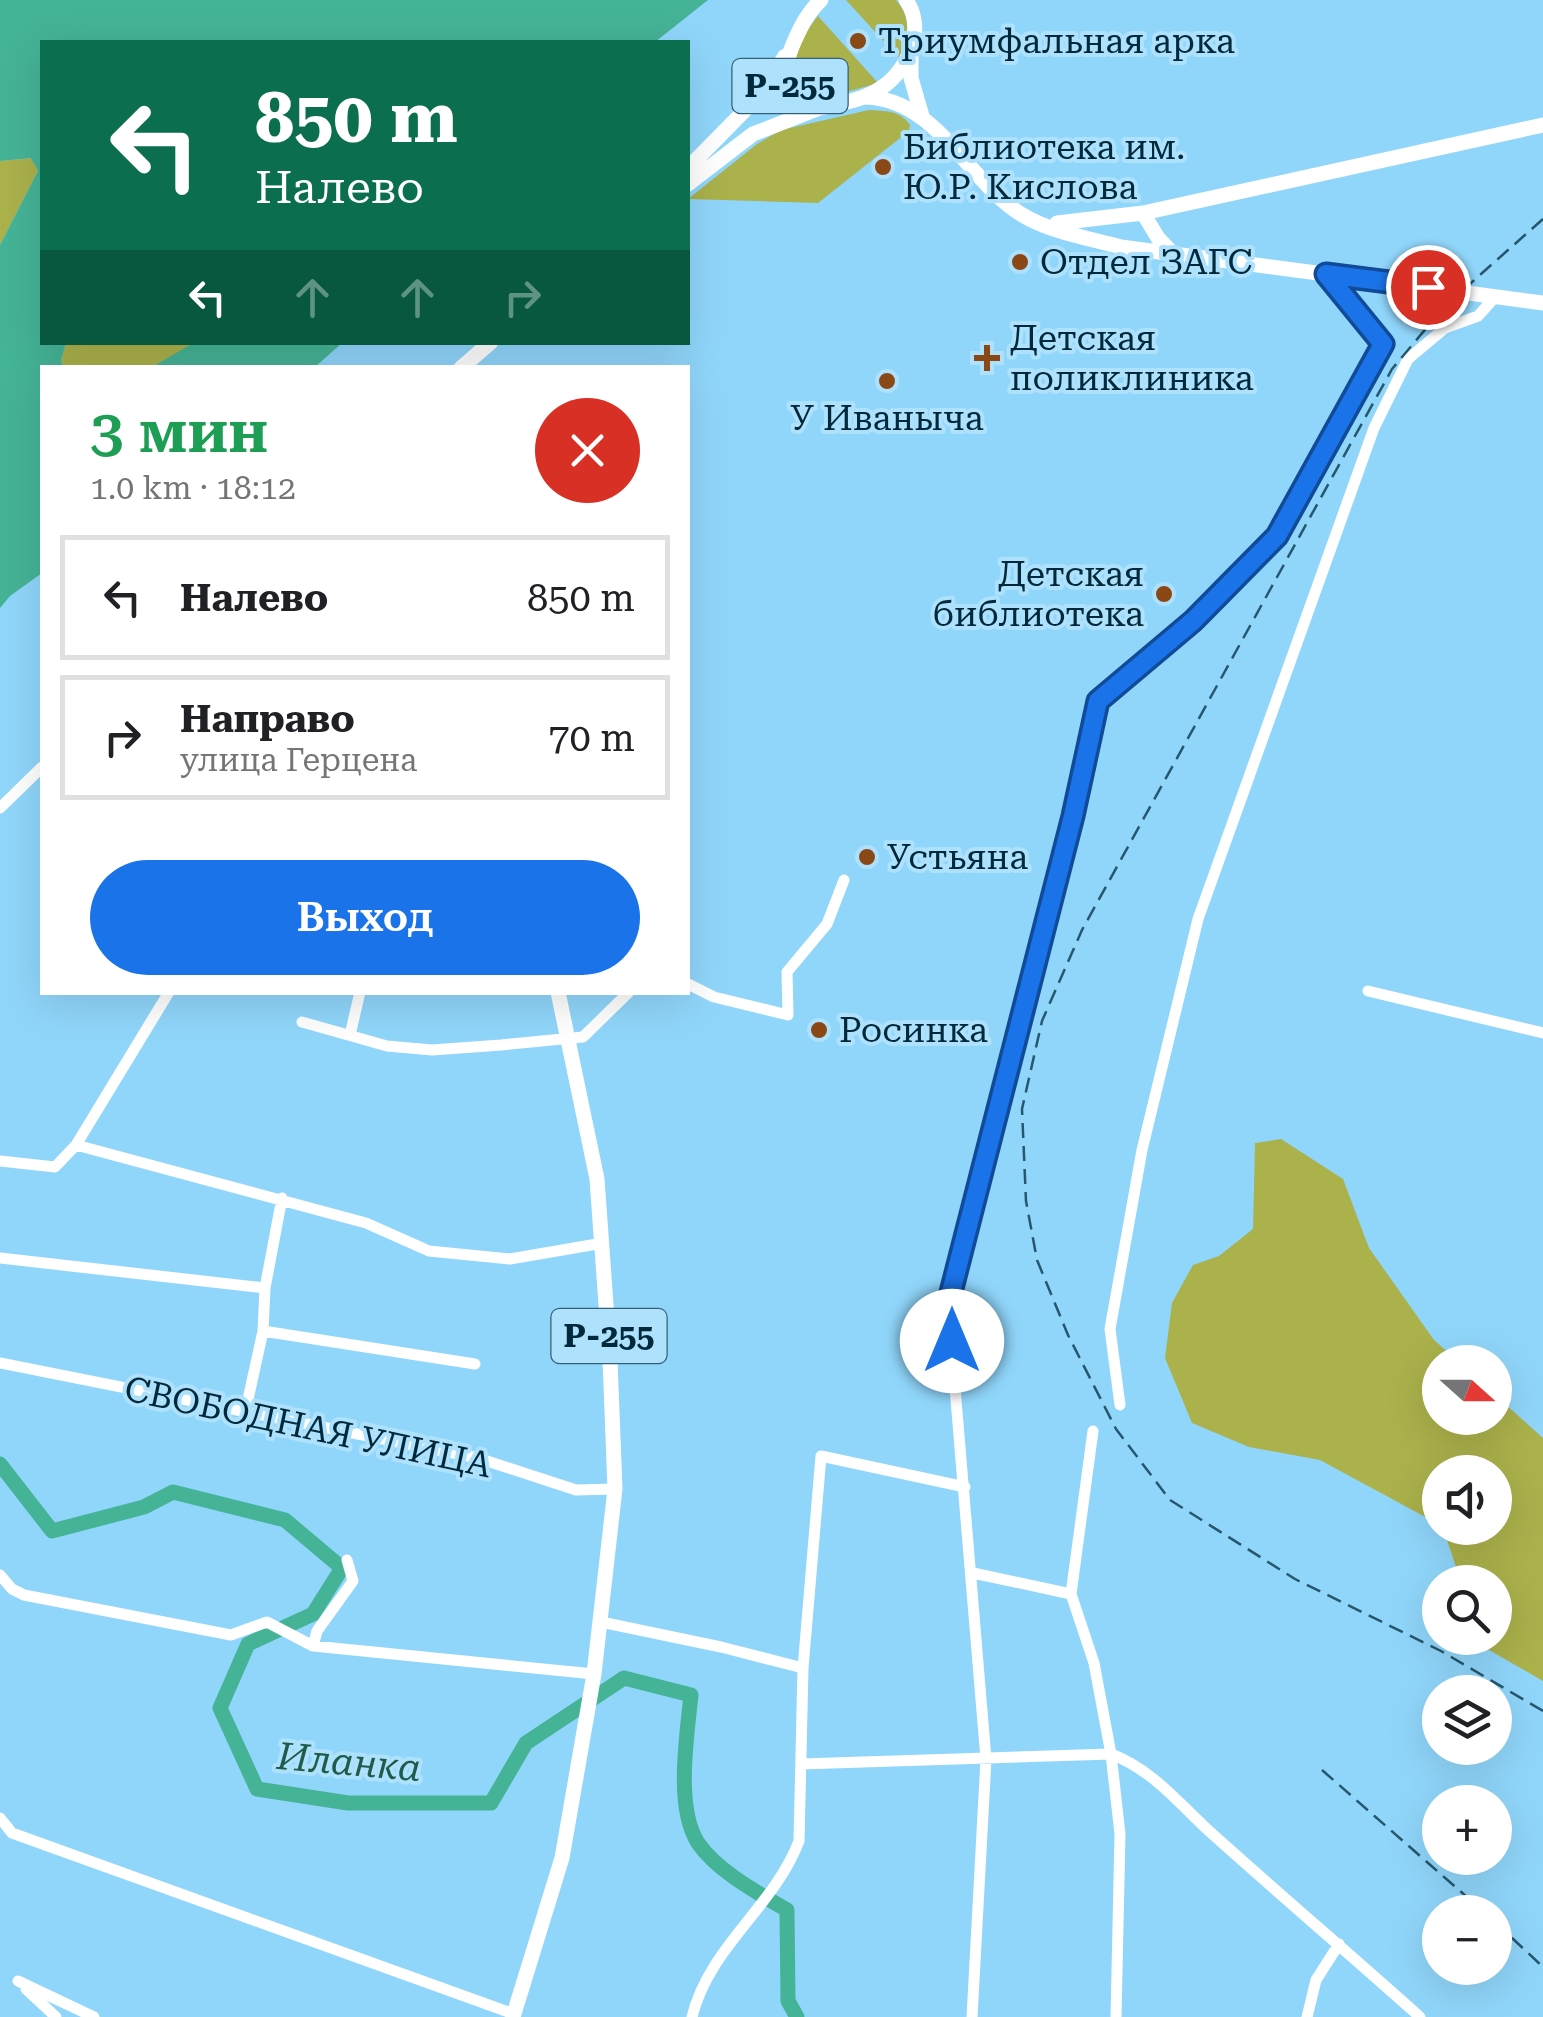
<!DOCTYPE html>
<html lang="ru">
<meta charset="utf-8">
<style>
:root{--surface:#fff;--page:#f2f2f2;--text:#202124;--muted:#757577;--line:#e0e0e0;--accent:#1a73e8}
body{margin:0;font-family:"Roboto Serif",serif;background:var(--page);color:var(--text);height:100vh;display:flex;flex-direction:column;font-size:38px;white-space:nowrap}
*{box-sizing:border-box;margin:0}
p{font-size:32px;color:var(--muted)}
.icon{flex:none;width:55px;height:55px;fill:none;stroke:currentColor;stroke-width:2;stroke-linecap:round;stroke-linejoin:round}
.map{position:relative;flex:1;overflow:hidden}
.panel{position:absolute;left:40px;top:365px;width:650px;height:630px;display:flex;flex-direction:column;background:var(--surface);border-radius:0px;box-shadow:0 10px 40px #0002}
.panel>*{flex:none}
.top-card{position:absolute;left:40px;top:40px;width:650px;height:305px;border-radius:0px;box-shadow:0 10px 40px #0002;background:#0b6e4f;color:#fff;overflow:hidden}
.needle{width:65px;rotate:111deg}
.buttons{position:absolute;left:1422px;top:1345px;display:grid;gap:20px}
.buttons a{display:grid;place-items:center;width:90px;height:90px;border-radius:50%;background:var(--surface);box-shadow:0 10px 40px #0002;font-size:50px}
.pin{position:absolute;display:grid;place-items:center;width:85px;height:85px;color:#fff;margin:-42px;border:5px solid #fff;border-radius:50%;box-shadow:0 2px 10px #0007}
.me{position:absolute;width:110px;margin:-55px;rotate:0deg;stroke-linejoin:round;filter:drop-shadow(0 0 8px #0008)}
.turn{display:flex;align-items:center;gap:35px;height:210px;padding:0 50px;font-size:45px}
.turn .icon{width:130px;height:130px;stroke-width:2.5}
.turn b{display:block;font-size:70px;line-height:85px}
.lanes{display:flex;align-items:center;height:95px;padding:0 50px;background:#0003;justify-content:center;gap:50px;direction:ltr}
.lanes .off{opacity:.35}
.round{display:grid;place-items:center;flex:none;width:105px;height:105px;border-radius:52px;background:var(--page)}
.overview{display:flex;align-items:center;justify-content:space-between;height:170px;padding:0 50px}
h1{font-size:60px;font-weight:600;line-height:75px;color:#1e9e55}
.button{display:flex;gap:20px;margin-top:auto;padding:20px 50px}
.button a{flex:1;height:115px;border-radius:60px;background:var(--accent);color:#fff;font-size:40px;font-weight:600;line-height:115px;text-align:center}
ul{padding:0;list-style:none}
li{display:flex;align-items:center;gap:30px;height:125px;margin:0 20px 15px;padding:0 30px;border:5px solid var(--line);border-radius:0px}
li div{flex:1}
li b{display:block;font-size:38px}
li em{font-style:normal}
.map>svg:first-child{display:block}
.green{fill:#abb14b}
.water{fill:#45b396}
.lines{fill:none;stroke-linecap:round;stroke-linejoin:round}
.river{stroke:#45b396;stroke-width:15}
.minor{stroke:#fff;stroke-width:11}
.major{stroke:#fff;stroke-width:15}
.rail{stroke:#26576e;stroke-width:2.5;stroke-dasharray:15 8;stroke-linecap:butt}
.route-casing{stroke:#114b97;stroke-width:25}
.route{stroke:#1a73e8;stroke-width:18}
.poi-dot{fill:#8b4817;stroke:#aee1fc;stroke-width:4}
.labels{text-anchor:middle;stroke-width:8;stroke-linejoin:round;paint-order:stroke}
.shield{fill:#aee1fc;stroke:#346075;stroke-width:2.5}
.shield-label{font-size:32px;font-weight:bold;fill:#00293b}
.poi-label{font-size:35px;fill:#00293b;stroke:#aee1fc;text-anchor:start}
.street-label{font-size:35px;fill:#00293b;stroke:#aee1fc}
.water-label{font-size:38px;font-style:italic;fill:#205b4b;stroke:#aee1fc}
</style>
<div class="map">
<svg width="1543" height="2017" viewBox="0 0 1543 2017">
<rect width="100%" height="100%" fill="#90d6fb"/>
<path class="green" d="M846 0H896C913 18 907 37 899 58Z
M818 16 878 83 819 100C770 86 797 42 818 16Z
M869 110C886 111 900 110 910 125L909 131 818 203 688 199 757 144 781 130Z
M32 158 38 171 0 245V161Z
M66 343H195L152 367H63L61 360Z
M1281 1139 1343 1179 1369 1248 1434 1340 1459 1362H1440V1418H1495V1395L1543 1438V1681L1482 1646 1479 1638H1495V1582H1461L1443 1528H1495V1472H1440V1525L1320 1460 1249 1447 1192 1423 1165 1358 1172 1303 1193 1265 1219 1256 1253 1229 1255 1143Z"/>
<path class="water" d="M0 0H708L655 42H42V342L66 343 61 360 63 367 42 368V573L10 596 0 608V245L38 171 31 158 0 161Z
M195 342H342V343L315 367H152Z"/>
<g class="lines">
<path class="river" d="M0 1464 52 1531 144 1507 173 1492 285 1520 342 1568 313 1614 248 1644 220 1708 257 1789 348 1803H491L526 1743 624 1678 691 1695C687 1736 675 1807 698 1843 717 1871 758 1893 787 1910L788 2001 797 2017"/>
<path class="minor" d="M0 808 42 767
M688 984 714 997 788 1015 787 972 827 924 844 880
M1368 991 1543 1033
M302 1022 387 1046 432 1050 501 1045 583 1037 629 992
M350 1035 360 992
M76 1145 366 1223 429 1251 510 1259 603 1243
M0 1161 55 1167 76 1145 169 992
M0 1258 265 1288
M263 1331 475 1364
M0 1363 478 1458 576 1490 615 1489
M1120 1405 1110 1329 1142 1150 1198 919 1374 428 1408 359 1445 328 1478 316 1496 296
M245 1413 263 1331 265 1288 282 1198
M1093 1431 1071 1594 1094 1663 1111 1754 1120 1834 1116 2017
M347 1560 353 1581 317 1631 313 1646 594 1674
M973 1573 1071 1594
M0 1575 12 1589 24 1595 231 1635 267 1622 313 1646
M601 1622 721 1647 803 1668 799 1841C774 1907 709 1947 692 2017
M803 1668 821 1456 965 1487
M801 1764 1111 1754C1156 1771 1183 1809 1218 1839 1285 1899 1353 1957 1420 2017
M0 1818 12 1833 514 2014
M18 1981 94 2017
M26 1989 56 2017
M972 2017 986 1759 948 1304 1073 816 1097 701 1193 621 1277 536 1383 344 1326 274
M1307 2017 1316 1980 1339 1944"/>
<path class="major" d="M821 0C808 12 801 26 794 42 779 76 785 90 817 109 837 104 860 101 878 90 907 73 927 30 906 0
M911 56V78L922 116
M863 97C932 97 963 171 1012 208 1042 231 1085 237 1121 247L1543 303
M688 168 759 96 785 56
M688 184 753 134 817 109
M1143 213 1158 238 1173 254
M1057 223 1143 213 1543 125
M461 368 491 342
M513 2017 562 1858 594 1674 615 1489 610 1360 597 1179 558 992"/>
<path class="rail" d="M1543 219 1445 306 1392 369 1082 930 1042 1021 1022 1109 1026 1201 1037 1260 1068 1335 1116 1429 1170 1500 1295 1579 1441 1651 1543 1711
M1322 1770 1484 1912
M1495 1922 1543 1967"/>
</g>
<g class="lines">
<g class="route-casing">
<path id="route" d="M952 1341 948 1304 1073 816 1098 701 1193 621 1277 536 1383 344 1326 274 1428 287"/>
</g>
<use href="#route" class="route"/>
</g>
<g class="poi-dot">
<circle cx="858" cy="41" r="10"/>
<circle cx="883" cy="167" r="10"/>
<circle cx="1020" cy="262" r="10"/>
<path d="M982 343h10v10h10v10h-10v10h-10v-10h-10v-10h10z"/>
<circle cx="887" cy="381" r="10"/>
<circle cx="1164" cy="594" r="10"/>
<circle cx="867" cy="857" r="10"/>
<circle cx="819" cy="1030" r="10"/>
</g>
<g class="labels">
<g class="shield">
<rect x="732.5" y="59" width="115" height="54" rx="8"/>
<rect x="551.5" y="1309" width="115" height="54" rx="8"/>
</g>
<g class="shield-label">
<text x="790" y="97">Р-255</text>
<text x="609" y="1347">Р-255</text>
</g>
<g class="poi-label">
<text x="878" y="53">Триумфальная арка</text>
<text x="903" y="159">Библиотека им.<tspan x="903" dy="40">Ю.Р. Кислова</tspan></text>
<text x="1040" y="274">Отдел ЗАГС</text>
<text x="1010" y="350">Детская<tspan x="1010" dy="40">поликлиника</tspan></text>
<text x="887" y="430" text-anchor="middle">У Иваныча</text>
<text x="1144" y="586" text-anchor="end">Детская<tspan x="1144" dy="40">библиотека</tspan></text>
<text x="887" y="869">Устьяна</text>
<text x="839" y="1042">Росинка</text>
</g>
<g class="street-label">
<text transform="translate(308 1427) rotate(12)" y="12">СВОБОДНАЯ УЛИЦА</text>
</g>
<g class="water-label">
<text transform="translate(349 1762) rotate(5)" y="13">Иланка</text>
</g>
</g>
</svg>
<div class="buttons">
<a><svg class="needle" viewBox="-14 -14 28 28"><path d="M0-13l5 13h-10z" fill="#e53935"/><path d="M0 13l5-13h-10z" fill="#757577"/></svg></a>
<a><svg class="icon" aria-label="sound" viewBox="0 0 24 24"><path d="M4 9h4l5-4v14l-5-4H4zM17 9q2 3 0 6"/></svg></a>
<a><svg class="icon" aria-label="search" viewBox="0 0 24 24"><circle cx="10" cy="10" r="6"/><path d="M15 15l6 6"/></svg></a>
<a><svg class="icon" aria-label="layers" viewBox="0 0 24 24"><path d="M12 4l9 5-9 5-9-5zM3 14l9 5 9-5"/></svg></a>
<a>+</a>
<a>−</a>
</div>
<div class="pin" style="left:1428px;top:287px;background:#d93025"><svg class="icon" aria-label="arrive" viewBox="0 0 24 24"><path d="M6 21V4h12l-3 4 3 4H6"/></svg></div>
<svg class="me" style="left:952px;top:1341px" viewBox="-20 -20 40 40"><circle r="19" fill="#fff"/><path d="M0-13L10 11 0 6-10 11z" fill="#1a73e8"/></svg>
<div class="top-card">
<div class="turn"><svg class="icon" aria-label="left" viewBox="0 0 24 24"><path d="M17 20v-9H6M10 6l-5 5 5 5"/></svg><div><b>850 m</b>Налево</div></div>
<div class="lanes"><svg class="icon" aria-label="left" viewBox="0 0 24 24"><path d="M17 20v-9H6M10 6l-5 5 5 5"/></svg><svg class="icon off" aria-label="ahead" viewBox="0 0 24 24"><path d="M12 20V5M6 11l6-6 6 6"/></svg><svg class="icon off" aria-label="ahead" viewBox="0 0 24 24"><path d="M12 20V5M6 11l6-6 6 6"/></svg><svg class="icon off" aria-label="right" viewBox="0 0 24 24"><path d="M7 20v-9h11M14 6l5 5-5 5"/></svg></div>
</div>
<section class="panel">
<div class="overview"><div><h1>3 мин</h1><p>1.0 km · 18:12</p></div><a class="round" style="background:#d93025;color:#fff"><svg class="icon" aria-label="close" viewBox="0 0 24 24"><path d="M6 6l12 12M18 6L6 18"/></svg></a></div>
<ul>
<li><svg class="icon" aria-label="left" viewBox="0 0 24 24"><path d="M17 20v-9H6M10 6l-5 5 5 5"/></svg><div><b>Налево</b></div><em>850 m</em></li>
<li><svg class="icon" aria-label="right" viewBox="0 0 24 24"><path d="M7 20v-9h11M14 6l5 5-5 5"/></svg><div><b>Направо</b><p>улица Герцена</p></div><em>70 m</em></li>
</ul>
<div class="button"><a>Выход</a></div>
</section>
</div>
